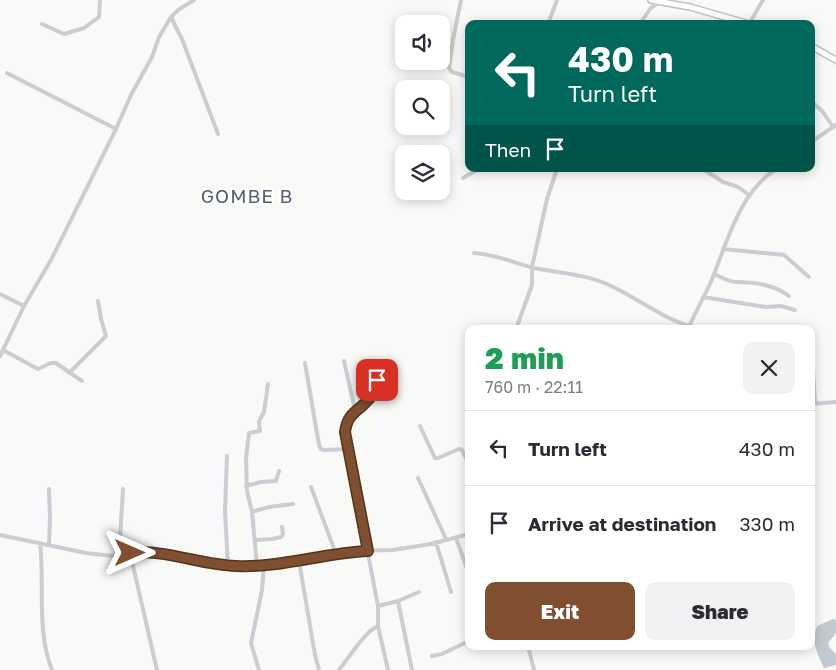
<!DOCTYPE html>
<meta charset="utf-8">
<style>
:root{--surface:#fff;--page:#f2f2f3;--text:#2b2b33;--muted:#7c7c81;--line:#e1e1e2;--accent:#804f2f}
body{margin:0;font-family:"Golos Text",sans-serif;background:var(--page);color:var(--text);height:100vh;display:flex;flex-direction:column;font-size:19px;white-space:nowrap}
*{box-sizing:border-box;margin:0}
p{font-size:16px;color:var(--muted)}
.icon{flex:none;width:28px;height:28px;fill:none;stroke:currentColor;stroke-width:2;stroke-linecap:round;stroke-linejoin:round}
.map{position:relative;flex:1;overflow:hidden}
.details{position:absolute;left:465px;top:325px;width:350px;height:325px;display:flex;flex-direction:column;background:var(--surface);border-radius:10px;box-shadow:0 2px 12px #0003}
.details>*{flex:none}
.top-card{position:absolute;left:465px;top:20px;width:350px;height:152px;border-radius:10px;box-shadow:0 2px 12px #0003;background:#00695c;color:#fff;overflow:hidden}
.tools{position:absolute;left:395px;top:15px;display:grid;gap:10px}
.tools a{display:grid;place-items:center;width:55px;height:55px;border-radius:10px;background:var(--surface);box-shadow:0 2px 12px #0003;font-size:25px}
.pin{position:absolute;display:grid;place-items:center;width:42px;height:42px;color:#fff;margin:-21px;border-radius:10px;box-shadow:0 2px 8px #0006}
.me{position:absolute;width:55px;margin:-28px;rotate:90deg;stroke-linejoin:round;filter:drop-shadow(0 0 4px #0008)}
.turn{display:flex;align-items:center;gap:18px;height:105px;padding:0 20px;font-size:22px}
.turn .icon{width:65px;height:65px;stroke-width:2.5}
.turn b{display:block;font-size:35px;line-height:42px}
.then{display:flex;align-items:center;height:48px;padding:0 20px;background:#0003;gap:10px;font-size:19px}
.round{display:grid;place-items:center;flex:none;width:52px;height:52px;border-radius:10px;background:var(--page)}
.headline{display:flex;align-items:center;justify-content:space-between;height:85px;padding:0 20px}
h1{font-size:30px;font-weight:800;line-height:38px;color:#1e9e55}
.button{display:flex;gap:10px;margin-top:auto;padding:10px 20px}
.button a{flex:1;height:58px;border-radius:10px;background:var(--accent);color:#fff;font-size:20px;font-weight:800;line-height:58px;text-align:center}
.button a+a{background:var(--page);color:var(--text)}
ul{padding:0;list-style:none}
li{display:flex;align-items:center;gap:15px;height:75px;padding:0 20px;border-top:1px solid var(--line)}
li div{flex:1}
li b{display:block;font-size:19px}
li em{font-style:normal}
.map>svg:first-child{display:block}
.water{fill:#c2cad0}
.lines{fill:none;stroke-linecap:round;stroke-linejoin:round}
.secondary-casing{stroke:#bcc0c5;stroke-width:8}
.street{stroke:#cacdd1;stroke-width:4}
.secondary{stroke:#fff;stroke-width:5}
.route-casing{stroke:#53331f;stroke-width:12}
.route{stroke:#804f2f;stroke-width:9}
.labels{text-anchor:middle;stroke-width:5;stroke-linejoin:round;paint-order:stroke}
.quarter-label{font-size:19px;letter-spacing:1px;fill:#565f6e;stroke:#fff}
</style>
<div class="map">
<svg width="836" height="670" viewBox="0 0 836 670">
<rect width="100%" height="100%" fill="#f9faf8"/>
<path class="water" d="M833 619 836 620V633L828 643 830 648 836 654V665L824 668C817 652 811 643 817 626Z"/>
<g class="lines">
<g class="secondary-casing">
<path id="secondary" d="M651 0 690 7 749 24
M811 46 836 60"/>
</g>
<path class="street" d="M461 0 453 40 449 68 452 72 469 77
M171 17 182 39 218 134
M42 24 64 34 84 28 99 17 100 0
M548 24 557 0
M640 24 650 9 659 2
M749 24 763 0
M7 73 116 129
M811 101 823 112 833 127
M811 142 836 125
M703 169 723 182 738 187 749 195
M463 178 478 169
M723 249 784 255 809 277
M474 253C495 254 514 263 534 268 559 273 585 274 609 285 640 299 667 323 702 329
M714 274C721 277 729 282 736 282 754 282 775 285 789 296
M0 294 24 306
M703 297 766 307 781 306 795 310
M516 329 532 285V267L547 199 557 169
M688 329C695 313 703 299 710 284 727 244 738 194 776 169
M811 336 815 403
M3 350 38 369 51 363H56L82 381
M0 356 24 306 51 260 116 129 131 95 152 57 159 37 171 17 178 10 194 0
M344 361 355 410
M305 363 319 445 321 449 324 450 347 449
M69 373 106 336 101 319 98 301
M377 381 378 388C372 394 368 401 362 406 352 414 346 419 345 432L378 606V626L388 670
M811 404 836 402
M420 426 435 458H438L459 449 462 450 469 464
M227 456 225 511 228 566
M418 478 446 539
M246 486 261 482 276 481 279 471
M311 487 336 554
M49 489 50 518 49 545
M252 512 269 507 293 504
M0 535 86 553 113 556 134 552 158 553 235 566 286 564 308 558 354 551 393 550 431 544 469 534
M456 538 469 574
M255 540 272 539 281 537 283 534 282 527
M436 542 451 592
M40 543C45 585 36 629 52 670
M130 553 157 670
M119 555 123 489
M299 561 315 655 319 670
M257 565 252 512 247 491 246 458 249 433 260 431 259 421 264 412 268 384
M398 601 419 592
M378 606 398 601 412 670
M528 646 534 670
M432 656 442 654 469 641
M259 670 251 643 262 590 264 565
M339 670 360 642 370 631 378 626"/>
<use href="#secondary" class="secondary"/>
</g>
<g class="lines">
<g class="route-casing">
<path id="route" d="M130 553C166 549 200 565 236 566 281 568 323 553 368 551L345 432C347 418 352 414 362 406 368 401 373 394 378 388L377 380"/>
</g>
<use href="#route" class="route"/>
</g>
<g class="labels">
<g class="quarter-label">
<text x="247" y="203">GOMBE B</text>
</g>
</g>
</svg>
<div class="tools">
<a><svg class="icon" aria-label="sound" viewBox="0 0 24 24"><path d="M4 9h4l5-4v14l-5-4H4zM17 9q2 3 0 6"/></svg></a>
<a><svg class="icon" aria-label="search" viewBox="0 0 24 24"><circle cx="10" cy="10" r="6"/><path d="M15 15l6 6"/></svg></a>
<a><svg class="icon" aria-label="layers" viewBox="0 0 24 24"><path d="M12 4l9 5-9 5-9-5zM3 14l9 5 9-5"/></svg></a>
</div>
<div class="pin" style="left:377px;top:380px;background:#d93025"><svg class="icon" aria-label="arrive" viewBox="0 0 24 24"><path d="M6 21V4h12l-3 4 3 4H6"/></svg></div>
<svg class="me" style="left:130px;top:553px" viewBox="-20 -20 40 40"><path d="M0-17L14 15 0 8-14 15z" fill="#804f2f" stroke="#fff" stroke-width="4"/></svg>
<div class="top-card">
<div class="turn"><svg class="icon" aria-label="left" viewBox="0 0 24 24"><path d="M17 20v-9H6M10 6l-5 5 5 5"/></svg><div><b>430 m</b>Turn left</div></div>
<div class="then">Then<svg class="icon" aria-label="arrive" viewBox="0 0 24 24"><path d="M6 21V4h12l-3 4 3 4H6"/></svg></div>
</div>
<section class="details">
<div class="headline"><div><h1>2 min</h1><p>760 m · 22:11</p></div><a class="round"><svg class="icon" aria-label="close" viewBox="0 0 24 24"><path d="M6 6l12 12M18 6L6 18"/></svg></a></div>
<ul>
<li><svg class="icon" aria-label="left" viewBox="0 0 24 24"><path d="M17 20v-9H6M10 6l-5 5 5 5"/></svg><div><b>Turn left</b></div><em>430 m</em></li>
<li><svg class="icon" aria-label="arrive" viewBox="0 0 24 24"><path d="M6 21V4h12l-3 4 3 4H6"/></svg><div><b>Arrive at destination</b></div><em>330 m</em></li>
</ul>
<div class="button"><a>Exit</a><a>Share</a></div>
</section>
</div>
